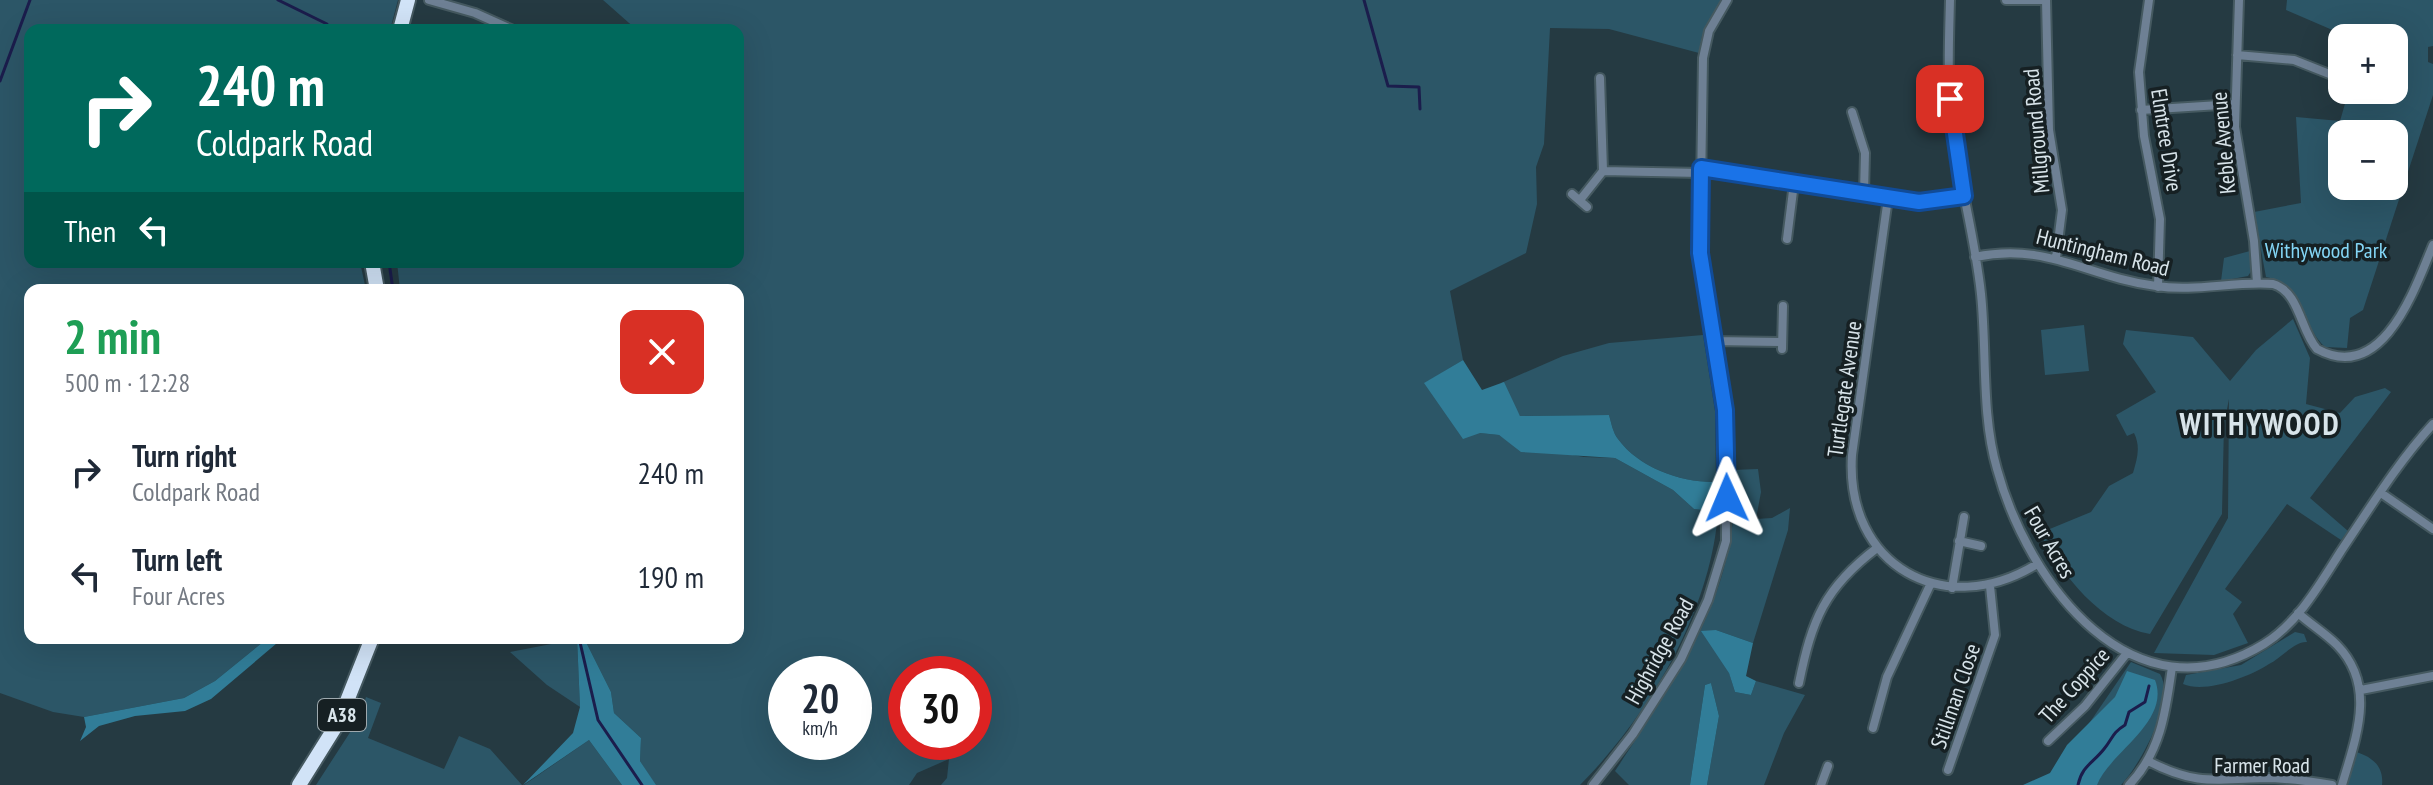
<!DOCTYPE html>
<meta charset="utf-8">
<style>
:root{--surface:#fff;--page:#f6f6f7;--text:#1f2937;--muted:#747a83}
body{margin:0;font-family:"PT Sans Narrow",sans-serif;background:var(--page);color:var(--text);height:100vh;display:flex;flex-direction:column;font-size:30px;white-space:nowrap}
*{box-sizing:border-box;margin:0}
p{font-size:26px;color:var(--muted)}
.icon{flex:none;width:44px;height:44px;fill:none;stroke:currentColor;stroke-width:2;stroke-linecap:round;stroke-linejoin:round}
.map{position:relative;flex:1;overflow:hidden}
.panel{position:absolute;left:24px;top:284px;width:720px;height:360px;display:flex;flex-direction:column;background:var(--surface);border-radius:16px;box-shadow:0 8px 32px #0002}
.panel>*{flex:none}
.top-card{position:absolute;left:24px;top:24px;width:720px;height:244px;border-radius:16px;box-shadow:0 8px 32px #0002;background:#00695c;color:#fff;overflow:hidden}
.buttons{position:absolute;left:2328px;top:24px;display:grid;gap:16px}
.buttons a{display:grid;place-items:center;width:80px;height:80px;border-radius:16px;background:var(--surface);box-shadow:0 8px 32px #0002;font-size:40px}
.speed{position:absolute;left:768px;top:656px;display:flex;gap:16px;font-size:40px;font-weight:700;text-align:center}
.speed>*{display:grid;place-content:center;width:104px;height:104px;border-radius:50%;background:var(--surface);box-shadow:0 8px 32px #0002;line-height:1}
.speed small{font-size:20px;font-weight:400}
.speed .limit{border:12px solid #d22;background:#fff;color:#111}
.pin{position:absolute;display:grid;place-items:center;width:68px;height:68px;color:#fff;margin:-34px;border-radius:16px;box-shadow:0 4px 12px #0006}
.me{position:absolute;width:88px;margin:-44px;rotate:359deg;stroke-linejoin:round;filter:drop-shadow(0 0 6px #0008)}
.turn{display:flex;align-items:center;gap:28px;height:168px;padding:0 40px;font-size:36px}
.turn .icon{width:104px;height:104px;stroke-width:2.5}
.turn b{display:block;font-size:56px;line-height:68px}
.then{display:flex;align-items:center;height:76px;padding:0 40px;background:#0003;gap:16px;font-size:30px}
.round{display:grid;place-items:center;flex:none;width:84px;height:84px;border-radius:16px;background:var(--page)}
.head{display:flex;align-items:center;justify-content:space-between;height:136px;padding:0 40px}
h1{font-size:48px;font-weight:700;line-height:60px;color:#1e9e55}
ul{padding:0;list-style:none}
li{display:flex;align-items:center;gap:24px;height:104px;padding:0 40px}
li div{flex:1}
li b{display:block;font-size:30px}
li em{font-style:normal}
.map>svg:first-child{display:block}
.green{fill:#2c5667;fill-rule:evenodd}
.forest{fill:#317d98}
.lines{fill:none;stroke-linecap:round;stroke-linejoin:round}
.stream{stroke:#1b1d4c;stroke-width:3}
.street-casing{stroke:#455960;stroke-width:12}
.highway-casing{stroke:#455960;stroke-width:18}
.street{stroke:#6e8094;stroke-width:8}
.highway{stroke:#d1e3f7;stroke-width:14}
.route-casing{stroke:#114b97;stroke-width:20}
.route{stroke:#1a73e8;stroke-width:14}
.labels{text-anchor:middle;stroke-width:7;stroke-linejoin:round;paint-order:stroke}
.shield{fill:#162023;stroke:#9ea9ae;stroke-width:2}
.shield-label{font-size:20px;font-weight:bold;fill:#d8e4ea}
.street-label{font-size:22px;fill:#d8e4ea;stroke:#162023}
.park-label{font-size:22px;fill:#84d6f6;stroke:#162023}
.district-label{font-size:30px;font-weight:bold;letter-spacing:2px;fill:#d8e4ea;stroke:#162023}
</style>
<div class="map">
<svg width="2433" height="785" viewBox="0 0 2433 785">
<rect width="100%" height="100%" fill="#253a42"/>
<path class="green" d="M0 0H398L390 30H30V262H360L366 290H30V638H268L215 681 184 698 84 717 53 712 0 693Z
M603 0H1721L1702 36 1699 53 1609 29 1550 28 1544 144 1536 167 1537 204 1526 253 1450 291 1463 360 1425 383 1480 433 1499 435 1512 444 1584 457 1615 458 1673 490 1694 509 1718 512C1711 610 1649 716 1580 785H941L947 778 949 759 917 773 909 785H655L640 761 641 738 614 713 611 692 584 638H738V290H400L397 262H738V30H637ZM786 674H854V742H786ZM906 674H974V742H906Z
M2287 0H2433V46L2428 47V62L2433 64V95L2363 310 2350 318 2347 348 2325 347C2300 324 2306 284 2266 277L2254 212 2301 203 2296 117 2340 121 2349 90H2394V38H2351L2286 10ZM2342 134H2394V186H2342Z
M2250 251 2252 270 2248 276 2221 281 2224 258Z
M2293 319 2310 358 2306 404 2340 413 2355 397 2385 388 2391 392 2310 498 2348 531 2341 540 2287 504 2225 589 2242 602 2233 614 2248 643 2214 655 2154 653 2228 518 2229 399 2224 424 2222 514 2150 634C2102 626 2061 574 2040 533L2091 512 2109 486 2133 473C2137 459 2141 447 2134 433L2127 436 2116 415 2156 392 2123 344 2126 330 2193 337 2230 381 2256 350Z
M2084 325 2089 371 2045 375 2041 330Z
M1703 335 1715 411 1716 482C1682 483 1639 468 1618 439 1613 433 1611 422 1609 415L1520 416 1501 383 1563 356 1609 343Z
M1758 469 1761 492 1756 519 1772 518 1790 508 1788 530 1753 643 1716 630 1735 692 1751 695 1756 681 1805 695 1784 733 1764 785H1707L1719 716 1711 683 1705 685 1690 785H1629L1615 771C1674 682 1746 583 1732 470Z
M2295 632 2304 634 2307 642C2295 641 2281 658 2269 664 2249 677 2205 694 2183 684L2186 675 2241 665Z
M577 639 580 707 547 685 510 652Z
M2131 662 2160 674C2176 700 2140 765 2121 785H2047Z
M366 697 381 703 368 738 444 769 459 736 490 749 522 785H316L360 717Z
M589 740 622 785H524Z
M2356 752C2373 757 2384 767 2382 785H2347Z"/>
<path class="forest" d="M1463 360 1482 390 1504 382 1520 416 1609 415C1611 422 1613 433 1618 439 1639 468 1682 483 1716 482L1718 512 1694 509 1673 490 1615 458 1521 452 1499 435 1480 433 1463 439 1424 383Z
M1716 630 1753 643 1746 676 1756 681 1751 695 1735 692 1729 673 1701 631Z
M268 638H283L211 699 185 711 135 716 99 726 80 741 86 727 84 717 184 698 215 681Z
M577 638H584L611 692 614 713 641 738 640 761 656 785H622L589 740 523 785 573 733 580 707Z
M2127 671 2155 680C2171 722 2109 753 2097 785H2023L2050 773 2067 745 2115 697Z
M1711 683 1719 716 1707 785H1690L1705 685Z"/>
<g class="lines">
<path class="stream" d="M278 0 327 24 328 30
M1364 0 1388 86 1419 87 1420 109
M0 81 30 0
M389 262 393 290
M579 638 598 720 642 785
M2078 785C2082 766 2093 763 2104 749 2113 738 2112 733 2125 725L2129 712 2145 702 2149 686"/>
<g class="street-casing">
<path id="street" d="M429 0 475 13 513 30
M1950 0C1949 40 1947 81 1952 121 1958 179 1975 236 1981 294 1987 351 1981 414 1997 469 2028 583 2133 724 2264 644 2298 623 2320 584 2341 551 2370 508 2398 462 2433 424
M2006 0H2046
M2046 0 2049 130 2062 210 2056 258
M2149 0 2139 72 2144 136 2160 219 2158 287
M2239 0 2235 127 2254 241 2257 283
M2237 55 2294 60 2342 79
M1600 78 1603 171 1701 173
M2141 110 2235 104
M1852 112 1865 153 1864 193
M1701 168 1919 202 1964 196
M1572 194 1587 207
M1888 198 1852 455C1845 566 1944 621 2037 564
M1580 200 1603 171
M1787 239 1794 183
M1975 257C2048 242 2087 277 2156 286 2195 292 2234 281 2273 284 2300 292 2300 330 2317 349 2383 385 2415 288 2433 245
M1713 341 1782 342
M1782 349 1783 306
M2381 493 2433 529
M1959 541 1981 546
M1952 588 1964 517
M2298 613C2310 624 2325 633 2337 645 2377 686 2356 737 2342 785
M1799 683C1812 620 1824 588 1877 548
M2361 690 2433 676
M1873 728 1887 677 1931 583
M2048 741 2085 706 2127 653
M2148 761C2194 785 2214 780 2263 778 2286 778 2309 781 2332 785
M1948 770 1995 635 1990 586
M1593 785 1633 734 1681 659 1708 600 1726 541 1725 410 1700 253 1703 58 1709 31 1727 0
M1821 785 1828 766
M2129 785C2161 752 2166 710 2172 667"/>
</g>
<g class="highway-casing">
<path id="highway" d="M400 30 408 0
M372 262 377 290
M299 785 339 721 372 638"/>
</g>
<use href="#street" class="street"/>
<use href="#highway" class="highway"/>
</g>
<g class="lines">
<g class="route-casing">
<path id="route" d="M1727 498 1725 410 1700 253 1701 168 1919 202 1964 196 1950 99"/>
</g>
<use href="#route" class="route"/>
</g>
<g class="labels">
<rect class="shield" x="318" y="699" width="48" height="32" rx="6"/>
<g class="shield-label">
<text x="342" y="722">A38</text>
</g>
<g class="street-label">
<text transform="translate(2036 131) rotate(-95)" y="8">Millground Road</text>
<text transform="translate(2167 140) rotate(81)" y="8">Elmtree Drive</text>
<text transform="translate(2223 143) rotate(-95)" y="8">Keble Avenue</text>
<text transform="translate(2103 252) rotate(14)" y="8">Huntingham Road</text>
<text transform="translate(1844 389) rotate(-82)" y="8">Turtlegate Avenue</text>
<text transform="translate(2050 542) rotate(60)" y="8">Four Acres</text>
<text transform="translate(1659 651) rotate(-61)" y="8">Highridge Road</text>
<text transform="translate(2074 685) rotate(-48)" y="8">The Coppice</text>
<text transform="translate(1955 696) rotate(-71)" y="8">Stillman Close</text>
<text x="2262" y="773">Farmer Road</text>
</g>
<g class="park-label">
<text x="2326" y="258">Withywood Park</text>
</g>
<g class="district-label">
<text x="2260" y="435">WITHYWOOD</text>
</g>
</g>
</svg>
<div class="buttons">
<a>+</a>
<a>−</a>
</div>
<div class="speed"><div>20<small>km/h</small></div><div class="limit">30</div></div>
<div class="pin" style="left:1950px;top:99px;background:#d93025"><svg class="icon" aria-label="arrive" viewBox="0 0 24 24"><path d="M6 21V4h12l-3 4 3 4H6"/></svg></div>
<svg class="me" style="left:1727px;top:498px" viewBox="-20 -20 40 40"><path d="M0-17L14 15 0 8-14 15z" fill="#1a73e8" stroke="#fff" stroke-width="4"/></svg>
<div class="top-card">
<div class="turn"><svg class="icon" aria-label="right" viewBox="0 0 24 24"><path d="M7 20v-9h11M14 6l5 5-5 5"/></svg><div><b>240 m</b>Coldpark Road</div></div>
<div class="then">Then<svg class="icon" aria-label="left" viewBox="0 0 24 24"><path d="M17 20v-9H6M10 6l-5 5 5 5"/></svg></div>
</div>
<section class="panel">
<div class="head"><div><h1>2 min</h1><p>500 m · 12:28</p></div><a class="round" style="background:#d93025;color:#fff"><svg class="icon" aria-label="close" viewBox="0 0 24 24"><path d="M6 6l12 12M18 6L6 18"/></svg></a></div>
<ul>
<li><svg class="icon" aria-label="right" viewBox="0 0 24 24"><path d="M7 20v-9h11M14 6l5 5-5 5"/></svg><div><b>Turn right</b><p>Coldpark Road</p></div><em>240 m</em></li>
<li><svg class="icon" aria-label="left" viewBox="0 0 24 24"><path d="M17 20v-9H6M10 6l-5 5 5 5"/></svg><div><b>Turn left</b><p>Four Acres</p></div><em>190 m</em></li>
</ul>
</section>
</div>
